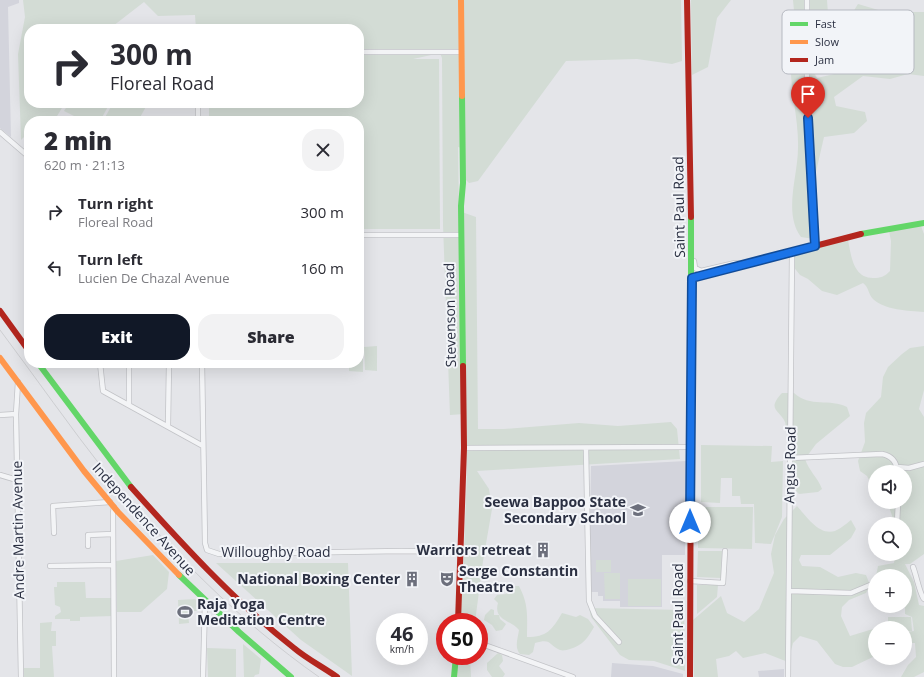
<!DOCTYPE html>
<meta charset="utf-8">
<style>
:root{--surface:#fff;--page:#f2f2f3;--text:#2b2b33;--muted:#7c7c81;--accent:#111827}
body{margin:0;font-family:"Open Sans",sans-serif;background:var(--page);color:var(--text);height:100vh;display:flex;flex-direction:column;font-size:15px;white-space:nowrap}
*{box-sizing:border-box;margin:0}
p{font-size:13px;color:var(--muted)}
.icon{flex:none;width:22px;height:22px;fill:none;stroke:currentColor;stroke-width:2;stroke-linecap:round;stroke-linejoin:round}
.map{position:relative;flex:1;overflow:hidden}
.sheet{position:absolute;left:24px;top:116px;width:340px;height:252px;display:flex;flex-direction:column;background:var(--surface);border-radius:16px;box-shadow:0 4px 16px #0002}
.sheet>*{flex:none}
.hud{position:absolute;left:24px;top:24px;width:340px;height:84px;border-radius:16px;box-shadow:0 4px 16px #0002;background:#fff;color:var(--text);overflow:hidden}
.controls{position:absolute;left:868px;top:465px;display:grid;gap:8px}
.controls a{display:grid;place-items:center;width:44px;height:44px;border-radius:50%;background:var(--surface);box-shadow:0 4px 16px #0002;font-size:20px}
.speed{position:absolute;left:376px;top:613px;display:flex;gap:8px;font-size:20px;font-weight:700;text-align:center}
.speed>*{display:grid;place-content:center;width:52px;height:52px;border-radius:50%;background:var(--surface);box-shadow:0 4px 16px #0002;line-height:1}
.speed small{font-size:10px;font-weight:400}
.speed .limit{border:6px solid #d22;background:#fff;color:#111}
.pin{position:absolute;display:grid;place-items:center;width:34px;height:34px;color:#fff;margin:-41px -17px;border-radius:50% 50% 50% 0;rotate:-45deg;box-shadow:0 0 4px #0007}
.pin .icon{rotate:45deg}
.me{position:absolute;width:44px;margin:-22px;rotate:0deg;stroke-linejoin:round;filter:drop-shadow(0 0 3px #0008)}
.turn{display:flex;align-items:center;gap:14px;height:84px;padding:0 20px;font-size:18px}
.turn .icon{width:52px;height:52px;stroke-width:2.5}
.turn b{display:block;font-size:28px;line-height:34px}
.round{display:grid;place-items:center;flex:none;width:42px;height:42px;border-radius:16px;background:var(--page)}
.head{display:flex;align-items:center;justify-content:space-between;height:68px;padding:0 20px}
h1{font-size:24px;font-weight:800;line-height:30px}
.cta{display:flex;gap:8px;margin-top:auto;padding:8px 20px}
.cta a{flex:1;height:46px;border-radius:16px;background:var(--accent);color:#fff;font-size:16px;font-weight:800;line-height:46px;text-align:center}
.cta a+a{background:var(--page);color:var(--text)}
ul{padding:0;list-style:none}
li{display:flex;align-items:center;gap:12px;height:56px;padding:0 20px}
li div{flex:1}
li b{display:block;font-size:15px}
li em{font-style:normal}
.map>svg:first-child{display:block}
.built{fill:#d3d4dc}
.green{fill:#d3dcd5}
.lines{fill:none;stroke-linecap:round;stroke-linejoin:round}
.street-casing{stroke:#c2c3c7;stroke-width:6}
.street{stroke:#f3f4f6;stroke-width:4.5}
.fast{stroke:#63d668;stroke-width:6}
.slow{stroke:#ff974d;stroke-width:6}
.jam{stroke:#b3261e;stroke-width:6}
.tram{stroke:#cdced1;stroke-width:1}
.route-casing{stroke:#114b97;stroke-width:10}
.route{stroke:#1a73e8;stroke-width:7}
.labels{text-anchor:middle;stroke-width:4;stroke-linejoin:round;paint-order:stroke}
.street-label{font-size:14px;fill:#2b3042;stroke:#f2f4f8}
.poi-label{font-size:14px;font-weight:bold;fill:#2b3042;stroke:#f2f4f8;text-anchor:end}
.key{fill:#f2f4f8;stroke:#b6b9c1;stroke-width:1}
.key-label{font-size:11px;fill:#2b3042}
</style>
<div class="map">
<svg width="924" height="677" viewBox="0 0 924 677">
<rect width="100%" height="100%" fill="#e4e5e9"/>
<path class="built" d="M0 0H19V3L8 7 11 137 0 128Z
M686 461 685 555H662V607H620V601H603V596H598V592H589L591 466Z
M612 663 653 666 683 674V677H611Z
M784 669V677H759L758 671Z"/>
<path class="green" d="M23 0H681L682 61 672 64 637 59 566 61 478 181 469 183 466 180 462 148 458 147 459 211 476 217 478 429H504L579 423 618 426 671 422 677 429 680 459 477 471 489 489 492 509 483 561 475 622H458L464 553 467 471 464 414 450 415 443 225 442 58 440 53 413 59H439L440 229H359V121H209V103H359V60H361L359 58V29H196L195 15 158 16 144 2 113 26V29H29V103H65L54 121H29V132L21 140 18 54 25 17Z
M691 0H731L717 18 708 67 692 75Z
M793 0H827L828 14 822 22 806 32H796Z
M858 4 885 12H924V76L908 74 890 79 863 76 834 97 836 106 865 112 867 121 854 133 824 137 816 172 817 231 814 239 801 237C783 213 798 176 798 148 799 114 787 83 792 48L802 44 809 49 811 67 817 78 860 68 859 48 848 20Z
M69 103H110L100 121H84L64 111Z
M113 103H148L138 121H103Z
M921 226 924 234V312C908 311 885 310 873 299 868 294 869 287 863 283L837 295 822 291 808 279 800 275 792 265 793 255 815 245 848 240C851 255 853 278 873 278 881 278 884 277 890 271L891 241 889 231Z
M377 346V371L365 370 364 347Z
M924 346V390L919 409 924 417V554L910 564H905L914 582 919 605 924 606V672L914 677H901L908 665 916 657 915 643H905V632L914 631 912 617 905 614V576H876L878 566 894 563 895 554H905V524H895L889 507 884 502H905V472H875V492L867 476 860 471 858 461 865 442 864 423 866 413 881 397 883 377 888 367 902 354 910 348Z
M359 347H363V372L349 371V363H359Z
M782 393H794C810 408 830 398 847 407L850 416 816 444 805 459C809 471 818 478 822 489L818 492 799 494C783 480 796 454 791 436 791 433 788 431 786 428 785 426 786 424 785 422 780 410 766 410 782 393Z
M701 445 772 446 771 462 783 461 782 517 771 544 755 543 754 504H741L740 496H732V478H721L720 503 701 502Z
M797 506C806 516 819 536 835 531 840 529 846 524 851 520L856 529 851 538 830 555H801L799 560 802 566 820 567 838 577 856 573 866 575 870 585 866 593 849 600 842 607 841 616 850 636 873 629 875 632V656L852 667H843L835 664 817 641 800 636 793 643 788 662 765 653 743 658 736 651 729 656 716 659 718 677H694L693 620 721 596 727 613 744 622 759 609 774 573 771 554 775 535 784 519Z
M698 507H753L752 549 698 548Z
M698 551H722L721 578 697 577Z
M153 555 169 572 167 589 141 612H117L116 561Z
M596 560H611V572H596Z
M216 563H348L352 676 301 640Z
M604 573H620V599H605Z
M628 579H661V606H628Z
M57 582H85L86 598H112L113 616 80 617V621H70V619H55V616L61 612 60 607 55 605 54 587H57Z
M697 585H718L717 597 697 614Z
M513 586H519C529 605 527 616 527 637 547 637 552 630 562 613L576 617 580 615 588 619 594 627C587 639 583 645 570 649 567 650 563 651 560 650 548 645 552 638 535 643L533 652 529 655 520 654C514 647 518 638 519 630 511 620 493 620 498 603L494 599 497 595 506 594Z
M195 599 198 601V611H192V613H188L189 623 179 624 178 600Z
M589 608 684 610 685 671 654 661 629 660 620 655 591 617Z
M491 609 494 610V615H499L500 619 506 624 502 630 496 631 492 625 484 620 485 615Z
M888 617H911L912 631H905V628H888Z
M52 622 51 631H56V646H52L54 677H24V668H40V623Z
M243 644 261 659 259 674 255 675 254 677H244Z
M207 648 236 649V677H208Z
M498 653 502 655 503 661 499 666 505 674 503 677H492L487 670V663Z
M457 656H470L471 677H456Z"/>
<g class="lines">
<g class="street-casing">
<path id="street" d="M807 0V102L815 245
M359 52H460
M198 103V121
M0 132 29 157
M359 235H461
M694 261 695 268 701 271 735 263 742 264
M100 363 103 391 203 446
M202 363 205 543 207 550 219 554 401 551 461 552
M18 382 16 414 21 677
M129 405V363
M0 415 16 414
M168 425 169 363
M464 448 690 447
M586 449 589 601 595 616 619 642
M790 458 882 454C892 456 897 462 897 472
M897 467 909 468 924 464
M0 475 17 480
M897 524 898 502
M54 533 53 506 110 502
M88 546V535L113 534
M50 566 113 565
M913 567C916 574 920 595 924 599
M690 581 723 583 725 551
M790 591 851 593 875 583
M479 643 573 677
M114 677 113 513 114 507
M203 677 205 602
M788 677 792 253"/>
</g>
<use href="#street" class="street"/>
<path class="fast" d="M462 96 463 183 461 206 463 366
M861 234 924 223
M38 363 131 487
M691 395V217
M179 575 239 632 291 677
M454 677 456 656"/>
<path class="slow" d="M461 0 462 96
M0 358 84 471 118 512 179 575"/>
<path class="jam" d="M687 0 691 217
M692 278 861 234
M0 311 29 351
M131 487C182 544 234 601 294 648 307 659 323 667 337 677
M458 622 464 448 463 366
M690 677 691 395"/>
<path class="tram" d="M0 330C36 378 70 427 107 474 168 549 239 621 319 677"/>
</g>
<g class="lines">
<g class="route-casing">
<path id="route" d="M690 522 692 278 815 246 808 118"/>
</g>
<use href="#route" class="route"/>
</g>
<defs>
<g id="university-bare" transform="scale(1.2)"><path d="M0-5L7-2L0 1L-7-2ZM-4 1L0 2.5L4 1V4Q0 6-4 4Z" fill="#6c6f7c" stroke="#f2f4f8" stroke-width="2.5" paint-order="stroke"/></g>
<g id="building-bare" transform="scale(1.2)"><path d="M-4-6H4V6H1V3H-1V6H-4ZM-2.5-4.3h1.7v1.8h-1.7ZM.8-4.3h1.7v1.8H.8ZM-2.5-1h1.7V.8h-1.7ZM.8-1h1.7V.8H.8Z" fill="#6c6f7c" stroke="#f2f4f8" stroke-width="2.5" paint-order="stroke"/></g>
<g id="theatre-bare" transform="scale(1.2)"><path d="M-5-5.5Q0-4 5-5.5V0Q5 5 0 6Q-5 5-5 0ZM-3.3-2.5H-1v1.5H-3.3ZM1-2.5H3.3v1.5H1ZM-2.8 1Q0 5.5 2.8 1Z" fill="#6c6f7c" stroke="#f2f4f8" stroke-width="2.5" paint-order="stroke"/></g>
<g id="stadium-bare" transform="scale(1.2)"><path d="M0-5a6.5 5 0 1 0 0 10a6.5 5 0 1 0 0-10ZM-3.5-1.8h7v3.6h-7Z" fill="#6c6f7c" stroke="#f2f4f8" stroke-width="2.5" paint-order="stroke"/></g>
</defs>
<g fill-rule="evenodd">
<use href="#university-bare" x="638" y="510"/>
<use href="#building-bare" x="543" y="550"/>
<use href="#building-bare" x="412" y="579"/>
<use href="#theatre-bare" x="447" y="579"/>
<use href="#stadium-bare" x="185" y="612"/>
</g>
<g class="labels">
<g class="street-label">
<text transform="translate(679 207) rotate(-91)" y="5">Saint Paul Road</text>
<text transform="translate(450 315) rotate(-91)" y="5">Stevenson Road</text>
<text transform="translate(790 465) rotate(-89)" y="5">Angus Road</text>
<text transform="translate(144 519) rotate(48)" y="5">Independence Avenue</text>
<text transform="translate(18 530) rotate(-91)" y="5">Andre Martin Avenue</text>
<text x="276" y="557">Willoughby Road</text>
<text transform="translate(678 614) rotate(-90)" y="5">Saint Paul Road</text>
</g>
<g class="poi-label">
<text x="626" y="507">Seewa Bappoo State<tspan x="626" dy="16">Secondary School</tspan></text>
<text x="531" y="555">Warriors retreat</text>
<text x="459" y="576" text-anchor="start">Serge Constantin<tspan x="459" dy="16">Theatre</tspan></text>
<text x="400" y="584">National Boxing Center</text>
<text x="197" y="609" text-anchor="start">Raja Yoga<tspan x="197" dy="16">Meditation Centre</tspan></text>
</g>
</g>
<rect x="782" y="10" width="132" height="64" rx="6" class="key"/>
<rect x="790" y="22" width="18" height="4" fill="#63d668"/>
<rect x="790" y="40" width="18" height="4" fill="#ff974d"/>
<rect x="790" y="58" width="18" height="4" fill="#b3261e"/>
<g class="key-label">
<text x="815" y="28">Fast</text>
<text x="815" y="46">Slow</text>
<text x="815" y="64">Jam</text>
</g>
</svg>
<div class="controls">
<a><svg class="icon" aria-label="sound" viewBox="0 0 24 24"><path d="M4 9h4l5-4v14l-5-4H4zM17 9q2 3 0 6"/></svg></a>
<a><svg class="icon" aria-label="search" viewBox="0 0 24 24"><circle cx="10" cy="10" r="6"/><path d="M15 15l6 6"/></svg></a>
<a>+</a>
<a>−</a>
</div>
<div class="speed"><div>46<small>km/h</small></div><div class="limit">50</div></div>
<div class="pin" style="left:808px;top:118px;background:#d93025"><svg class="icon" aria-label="arrive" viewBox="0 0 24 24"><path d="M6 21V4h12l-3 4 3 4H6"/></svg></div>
<svg class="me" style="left:690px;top:522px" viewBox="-20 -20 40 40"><circle r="19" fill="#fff"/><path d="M0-13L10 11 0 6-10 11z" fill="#1a73e8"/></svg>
<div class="hud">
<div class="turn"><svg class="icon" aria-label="right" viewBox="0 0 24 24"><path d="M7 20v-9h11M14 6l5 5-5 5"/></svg><div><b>300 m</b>Floreal Road</div></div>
</div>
<section class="sheet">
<div class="head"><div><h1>2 min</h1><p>620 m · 21:13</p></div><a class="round"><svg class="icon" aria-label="close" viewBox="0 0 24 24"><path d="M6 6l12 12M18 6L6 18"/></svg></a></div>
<ul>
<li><svg class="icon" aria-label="right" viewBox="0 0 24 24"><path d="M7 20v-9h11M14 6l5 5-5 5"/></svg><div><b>Turn right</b><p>Floreal Road</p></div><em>300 m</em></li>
<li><svg class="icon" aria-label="left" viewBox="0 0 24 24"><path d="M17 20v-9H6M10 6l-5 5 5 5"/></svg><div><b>Turn left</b><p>Lucien De Chazal Avenue</p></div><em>160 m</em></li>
</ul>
<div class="cta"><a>Exit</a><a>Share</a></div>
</section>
</div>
